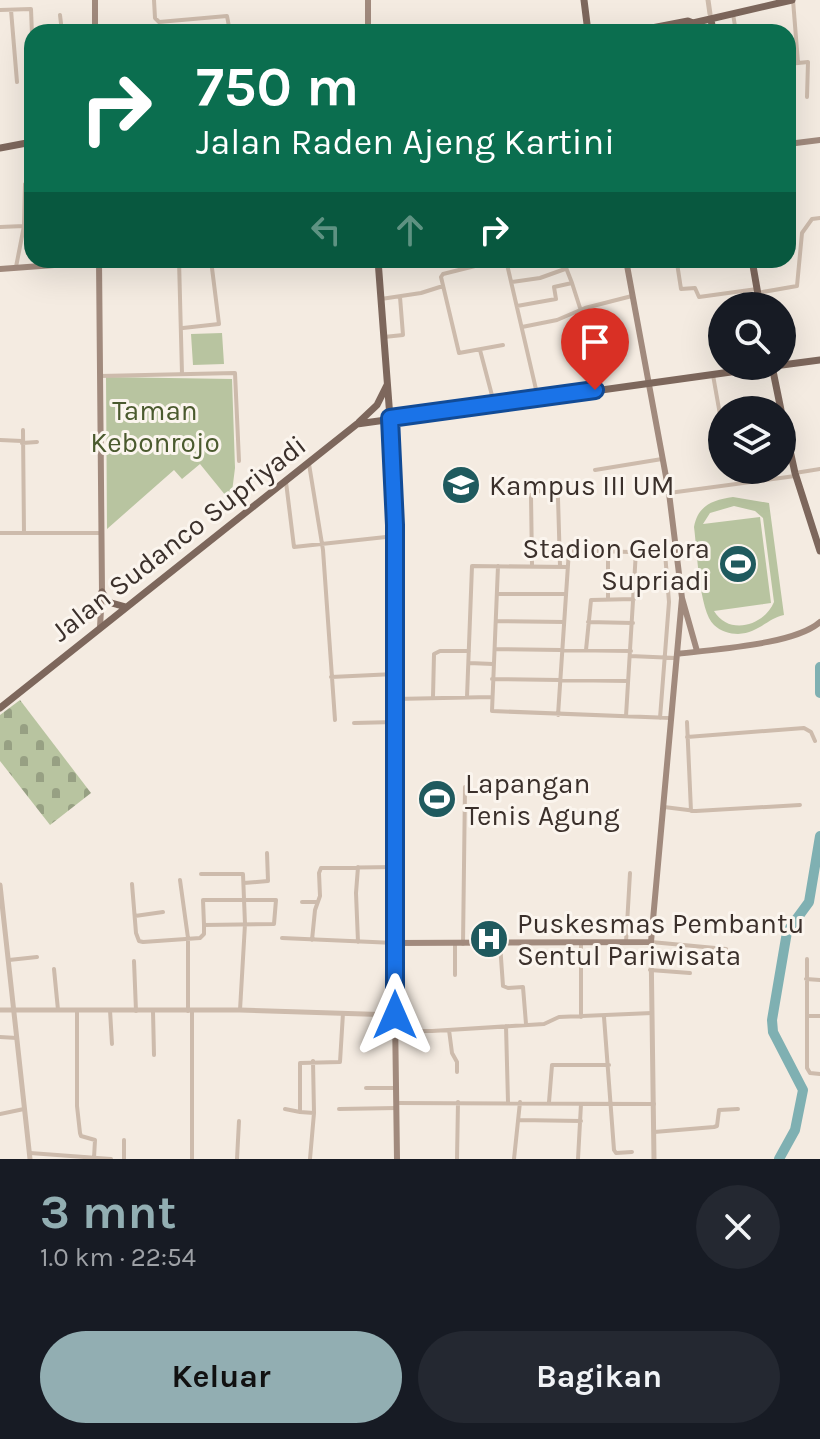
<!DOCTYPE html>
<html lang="id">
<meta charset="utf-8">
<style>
:root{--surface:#171b24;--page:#242831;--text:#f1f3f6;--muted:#9ea1a6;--accent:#92aeb2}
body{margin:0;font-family:Karla,sans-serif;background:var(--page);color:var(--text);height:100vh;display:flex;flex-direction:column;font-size:30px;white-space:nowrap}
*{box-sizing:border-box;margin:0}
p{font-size:26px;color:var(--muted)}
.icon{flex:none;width:44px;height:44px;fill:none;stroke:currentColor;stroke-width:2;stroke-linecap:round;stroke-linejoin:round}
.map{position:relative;height:1159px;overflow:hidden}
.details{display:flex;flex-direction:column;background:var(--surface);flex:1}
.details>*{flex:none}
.banner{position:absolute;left:24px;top:24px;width:772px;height:244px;border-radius:24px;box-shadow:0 8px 32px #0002;background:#0b6e4f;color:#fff;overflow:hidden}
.tools{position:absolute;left:708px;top:292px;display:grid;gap:16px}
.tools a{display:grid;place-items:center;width:88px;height:88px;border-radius:50%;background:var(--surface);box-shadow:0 8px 32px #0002;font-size:40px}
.pin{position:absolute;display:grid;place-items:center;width:68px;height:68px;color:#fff;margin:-82px -34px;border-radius:50% 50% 50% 0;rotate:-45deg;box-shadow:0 0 8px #0007}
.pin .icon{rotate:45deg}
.me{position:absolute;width:88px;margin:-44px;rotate:0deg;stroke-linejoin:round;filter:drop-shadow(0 0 6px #0008)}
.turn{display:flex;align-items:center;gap:28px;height:168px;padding:0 40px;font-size:36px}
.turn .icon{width:104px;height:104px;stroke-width:2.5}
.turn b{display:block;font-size:56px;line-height:68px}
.lanes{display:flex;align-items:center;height:76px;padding:0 40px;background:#0003;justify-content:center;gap:40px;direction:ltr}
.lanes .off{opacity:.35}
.round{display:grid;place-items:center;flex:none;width:84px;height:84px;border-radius:42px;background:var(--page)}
.overview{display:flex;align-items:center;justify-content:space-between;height:136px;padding:0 40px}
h1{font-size:48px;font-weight:700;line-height:60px;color:var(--accent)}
.action{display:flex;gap:16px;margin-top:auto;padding:16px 40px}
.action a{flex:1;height:92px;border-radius:48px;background:var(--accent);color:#111;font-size:32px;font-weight:700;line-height:92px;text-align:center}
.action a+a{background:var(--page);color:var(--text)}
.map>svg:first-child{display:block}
.cemetery{fill:url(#cemetery-stones)}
.park{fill:#b8c4a0;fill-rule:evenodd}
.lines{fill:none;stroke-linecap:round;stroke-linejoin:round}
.river{stroke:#7fb0b2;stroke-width:10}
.minor{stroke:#cdbbac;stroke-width:4}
.tertiary{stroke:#cdbbac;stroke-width:5}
.secondary{stroke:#a18a7d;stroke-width:6}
.primary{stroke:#7d675c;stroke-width:7}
.route-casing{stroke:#114b97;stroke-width:20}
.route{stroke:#1a73e8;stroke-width:14}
.labels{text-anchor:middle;stroke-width:6;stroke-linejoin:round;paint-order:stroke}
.park-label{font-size:28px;fill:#4a5a2e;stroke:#fbf5ee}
.poi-label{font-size:28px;fill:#3b302b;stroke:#fbf5ee;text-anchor:start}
.street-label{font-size:28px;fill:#3b302b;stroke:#fbf5ee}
</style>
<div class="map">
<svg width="820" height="1159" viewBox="0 0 820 1159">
<defs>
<pattern id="cemetery-stones" width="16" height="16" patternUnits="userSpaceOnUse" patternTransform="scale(2)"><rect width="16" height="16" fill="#b8c4a0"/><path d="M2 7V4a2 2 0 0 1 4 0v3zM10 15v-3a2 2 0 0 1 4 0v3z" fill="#97a083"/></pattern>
</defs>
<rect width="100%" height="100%" fill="#f4ebe1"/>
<path class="cemetery" d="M20 700 91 793 50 825 0 761V715Z"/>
<path class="park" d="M222 333 224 364 193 365 191 334Z
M106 377 232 379 235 468 232 492 226 496 200 464 182 479 174 470 107 529Z
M733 497 769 503 784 615C768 618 759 633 738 634 730 634 720 631 714 625 699 611 697 549 694 527 698 505 713 500 733 497ZM734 506 755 511 763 518 774 602C764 626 729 636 714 611L771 603 760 517 703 524 710 513Z"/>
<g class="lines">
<path class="river" d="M820 667V693
M779 1159 795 1130 803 1090 773 1032 772 1020 787 932 809 902 820 836"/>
<path class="minor" d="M154 0 155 18 159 22 227 16 230 32
M793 0 798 63
M0 10 31 9 32 35
M11 10 17 82
M733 14 736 32
M60 15 62 32
M788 64 808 62 807 97
M0 227 24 226
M179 260 182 374
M499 260 443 274 441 277 459 353 503 345
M506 260 538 398
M665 260 667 263 726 260
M677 263 681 289 695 288 699 297 757 289
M16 267 24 226 25 184 32 181
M512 282 540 278 565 269
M572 283 581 311
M757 293 797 286 802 233 812 219 820 218
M381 299 421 293 443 286
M517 306 556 299 554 287 572 283 563 260
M522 327 557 320 585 308 632 296
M183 328 219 324 211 260
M384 337 403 335 400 297
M480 350 494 403
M713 375 722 426
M100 376 235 373 239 461
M23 430 24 533
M0 440 22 441
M22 443 37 442
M309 464 323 550 335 720
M595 470 662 459
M795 473 820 469
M286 482 294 547 395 536
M669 493 795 476
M0 533H102
M561 550 665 553 669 602 660 718
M532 565 531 495 539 491 553 492 558 498 560 566
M498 566 492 711 671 718
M498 594H566
M608 599V551
M497 621 564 622
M588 622 633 623
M495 649 631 651
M586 650 591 600 634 599
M630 656 676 658
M469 663 493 664
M331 677 395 674
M492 679 628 681
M433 697 434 654 440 651H469
M467 697 472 566 568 567
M395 699 491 697
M558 715 569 550
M626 716 636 551
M687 722 691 811
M354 723 395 722
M687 737 804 728 811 732 815 741
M664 807 696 811 800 805
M358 867 356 893 358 942
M201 874H243L245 924 240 1010
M180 880 188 938V1011
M244 883 268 881 267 853
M132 884 136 933 139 941 143 942 200 938 204 934V925L274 924 276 900H203L204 925
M302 902H317
M135 916 163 912
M282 938 395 943
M312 940 315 910 320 896 319 873 321 868 395 867
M626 942 630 873
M651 942 726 949
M581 943V1017
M463 944 465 787
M500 944 503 986 508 988 523 987 526 1024
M807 959V1068L810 1073 820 1074
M9 960 37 957
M134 961 136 1011
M54 969 58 1010
M650 970 690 973
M455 975V944
M806 979 820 980
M77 1010V1106L80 1133 81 1136 95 1140 94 1158
M110 1010 112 1044
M153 1011 154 1055
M808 1016H820
M604 1017 614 1150 616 1153 632 1152
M506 1026 508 1102
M449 1030 452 1053 457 1062V1072
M395 1031H432L544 1024 559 1017 652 1013
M0 1037 17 1038
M313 1061 314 1113
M366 1088H396
M549 1102 552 1065H609
M396 1103 654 1104
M285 1109 300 1112
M339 1109 396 1108
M0 1114 24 1109
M519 1120 581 1121
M654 1132 714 1127 717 1126 719 1110 738 1109
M30 1153 111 1159
M124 1159V1140
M192 1159V1011
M237 1159 239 1121
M310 1159 314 1113 300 1112V1063L340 1062 343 1013
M457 1159 458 1102
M514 1159 520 1102
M578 1159 581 1104"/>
<path class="tertiary" d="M708 0 710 14
M0 885 30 1159
M651 942 654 1159
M0 1010H240L395 1015"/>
<path class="secondary" d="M95 0V32
M368 32V0
M788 144 820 140
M99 260 102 592 100 627
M626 260 669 493 682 598 697 651
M0 269 122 260
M390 418 395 525V1015L397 1159
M677 654C713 649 794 645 820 622
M395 943 651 942 682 598"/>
<path class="primary" d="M584 0 588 32
M711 19 713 32
M631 32 688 21 693 23 792 0
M0 148 32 142
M378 260 390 418
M752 260 760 306
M782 365 820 360
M772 366 781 410
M782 414 795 473 820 551
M359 422 377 405 387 385
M102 592 108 602 126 607
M0 708 357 424 774 366"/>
</g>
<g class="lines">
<g class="route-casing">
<path id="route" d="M395 1015V525L390 418 595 390"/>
</g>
<use href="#route" class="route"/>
</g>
<defs>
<g id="university-disc" transform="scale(2)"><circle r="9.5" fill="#1f5a5e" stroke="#fbf5ee"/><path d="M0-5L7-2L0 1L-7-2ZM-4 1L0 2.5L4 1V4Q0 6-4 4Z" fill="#fff"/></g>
<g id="stadium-disc" transform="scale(2)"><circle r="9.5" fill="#1f5a5e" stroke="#fbf5ee"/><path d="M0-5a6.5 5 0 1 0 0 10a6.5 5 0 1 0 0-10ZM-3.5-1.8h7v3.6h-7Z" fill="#fff"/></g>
<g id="hospital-disc" transform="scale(2)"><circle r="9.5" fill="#1f5a5e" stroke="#fbf5ee"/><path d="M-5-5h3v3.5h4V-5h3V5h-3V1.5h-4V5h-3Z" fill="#fff"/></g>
</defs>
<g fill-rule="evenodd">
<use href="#university-disc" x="461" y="485"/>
<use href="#stadium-disc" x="738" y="564"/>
<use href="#stadium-disc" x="437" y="799"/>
<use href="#hospital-disc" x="489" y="939"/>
</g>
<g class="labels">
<g class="park-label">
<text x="155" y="420">Taman<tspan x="155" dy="32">Kebonrojo</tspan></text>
</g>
<g class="poi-label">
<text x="489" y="495">Kampus III UM</text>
<text x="710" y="558" text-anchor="end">Stadion Gelora<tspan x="710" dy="32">Supriadi</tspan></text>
<text x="465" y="793">Lapangan<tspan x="465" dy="32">Tenis Agung</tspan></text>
<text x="517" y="933">Puskesmas Pembantu<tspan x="517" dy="32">Sentul Pariwisata</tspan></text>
</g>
<g class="street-label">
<text transform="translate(178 538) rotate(-38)" y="10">Jalan Sudanco Supriyadi</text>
</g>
</g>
</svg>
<div class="tools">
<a><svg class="icon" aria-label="search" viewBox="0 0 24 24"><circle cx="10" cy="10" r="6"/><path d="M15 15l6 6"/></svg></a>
<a><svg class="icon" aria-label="layers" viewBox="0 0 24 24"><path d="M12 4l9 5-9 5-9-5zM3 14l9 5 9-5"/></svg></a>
</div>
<div class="pin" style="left:595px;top:390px;background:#d93025"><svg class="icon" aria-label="arrive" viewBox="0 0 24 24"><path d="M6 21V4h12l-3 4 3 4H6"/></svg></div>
<svg class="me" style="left:395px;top:1015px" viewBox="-20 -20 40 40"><path d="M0-17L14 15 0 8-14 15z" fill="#1a73e8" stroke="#fff" stroke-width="4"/></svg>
<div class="banner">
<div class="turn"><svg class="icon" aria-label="right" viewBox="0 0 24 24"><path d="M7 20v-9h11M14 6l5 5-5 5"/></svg><div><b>750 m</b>Jalan Raden Ajeng Kartini</div></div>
<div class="lanes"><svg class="icon off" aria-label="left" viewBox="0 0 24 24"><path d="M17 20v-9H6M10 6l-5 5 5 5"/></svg><svg class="icon off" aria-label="ahead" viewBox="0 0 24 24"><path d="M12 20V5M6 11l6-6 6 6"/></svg><svg class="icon" aria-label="right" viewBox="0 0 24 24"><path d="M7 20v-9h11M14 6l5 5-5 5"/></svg></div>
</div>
</div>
<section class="details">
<div class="overview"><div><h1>3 mnt</h1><p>1.0 km · 22:54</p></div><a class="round"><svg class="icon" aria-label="close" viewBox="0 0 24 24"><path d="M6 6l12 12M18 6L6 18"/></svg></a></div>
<div class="action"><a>Keluar</a><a>Bagikan</a></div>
</section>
